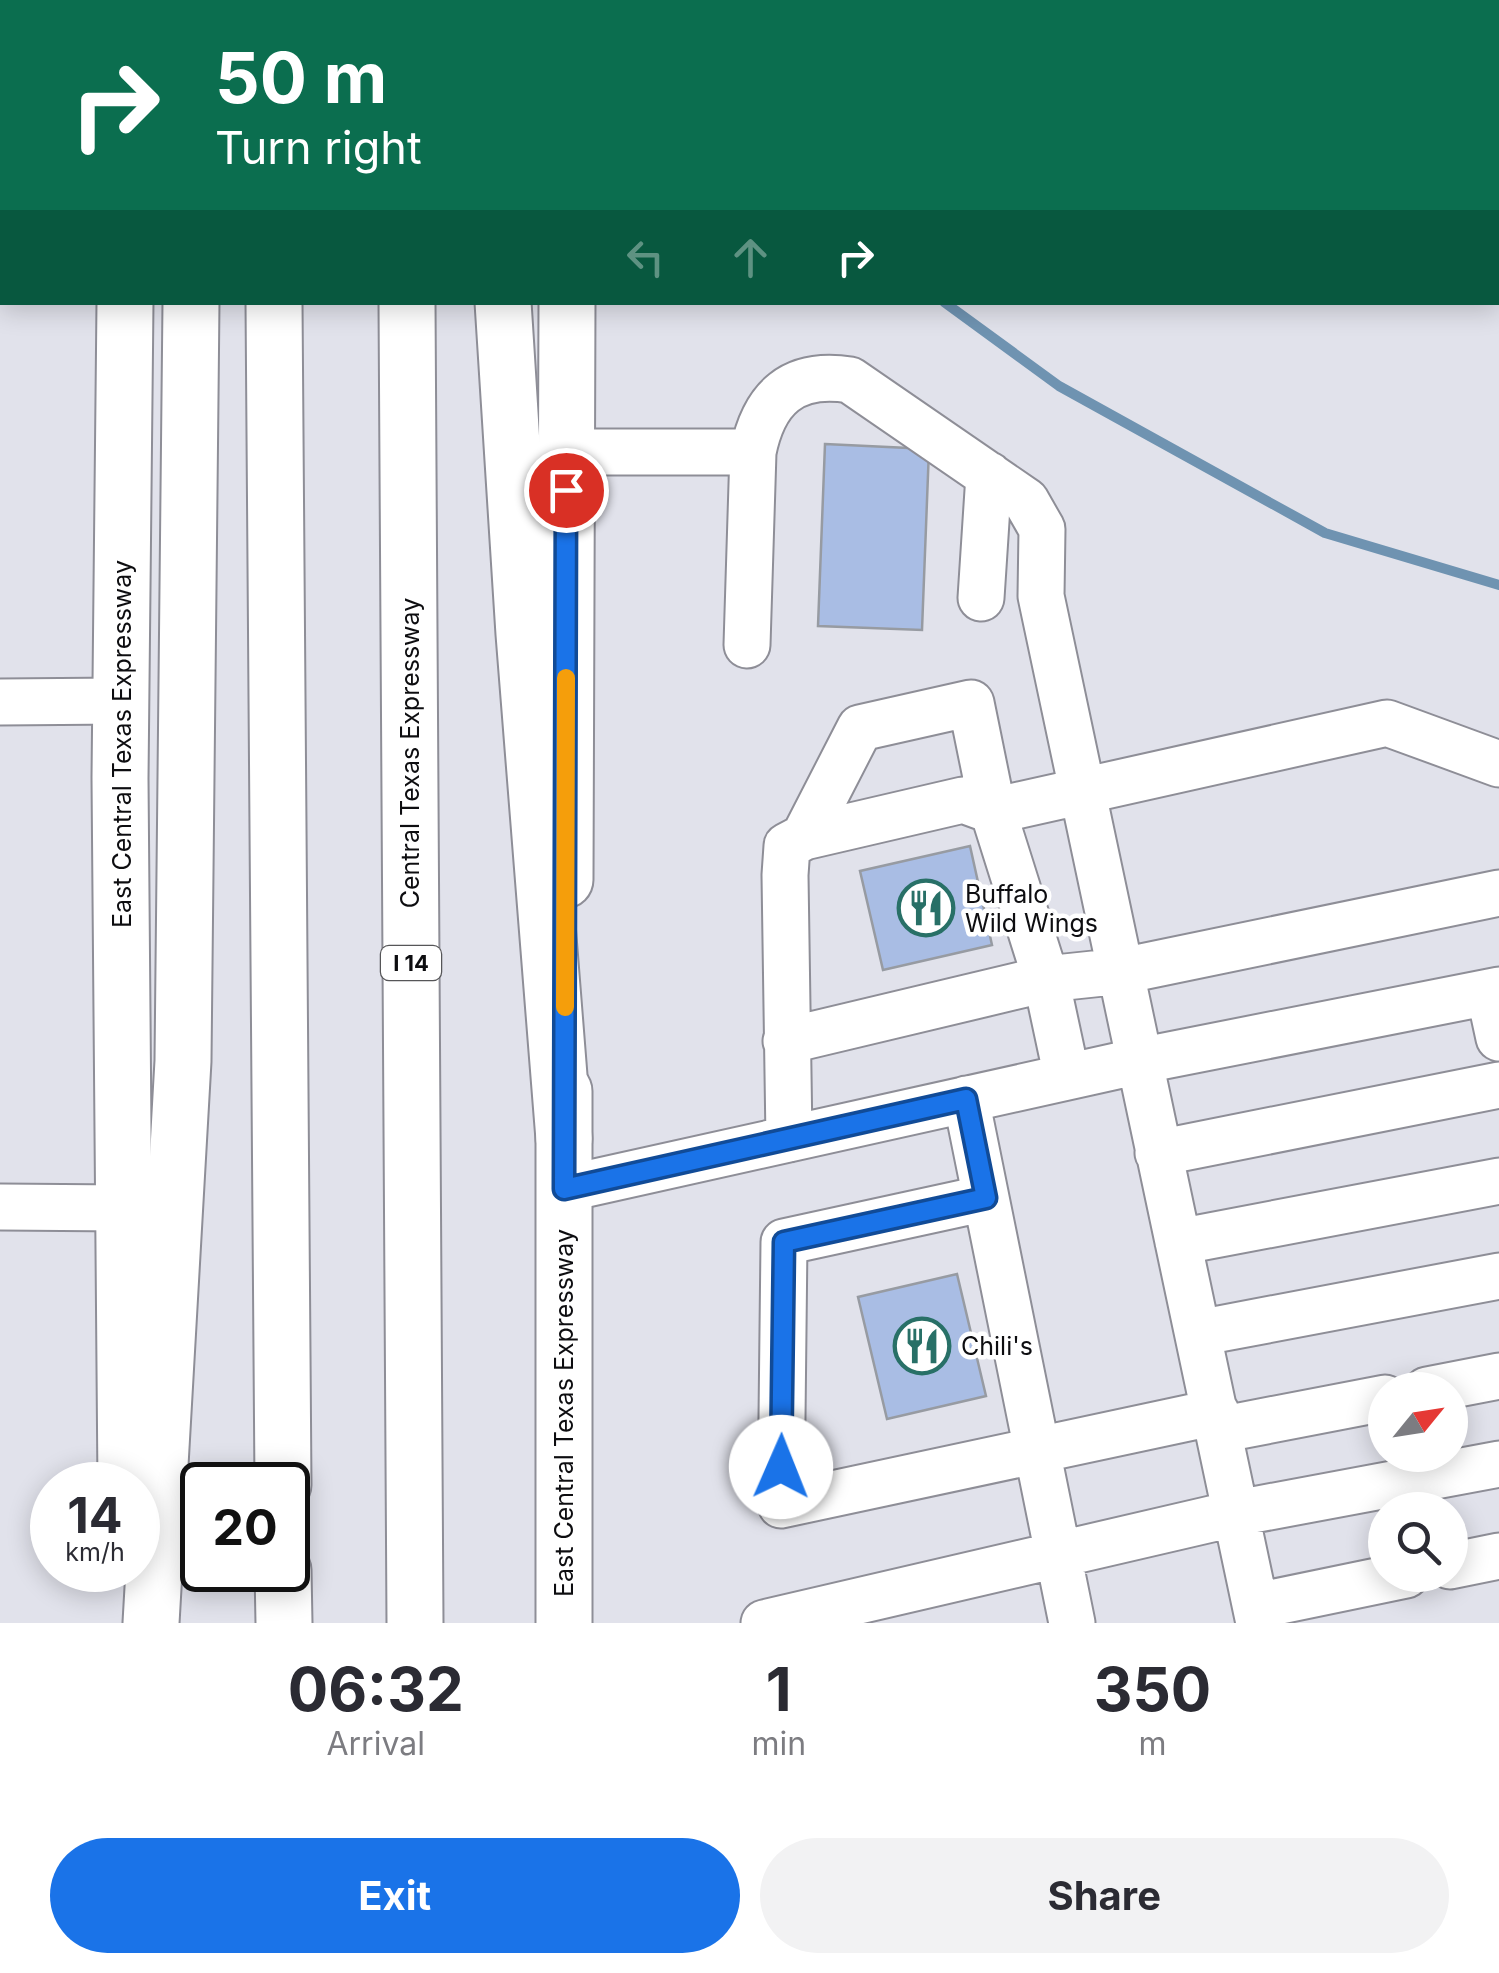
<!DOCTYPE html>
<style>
:root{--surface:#fff;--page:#f2f2f3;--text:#2b2b33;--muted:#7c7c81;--accent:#1a73e8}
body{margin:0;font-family:Inter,sans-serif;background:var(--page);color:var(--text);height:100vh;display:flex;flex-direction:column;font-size:38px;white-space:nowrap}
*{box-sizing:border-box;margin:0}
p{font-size:32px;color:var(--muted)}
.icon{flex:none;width:55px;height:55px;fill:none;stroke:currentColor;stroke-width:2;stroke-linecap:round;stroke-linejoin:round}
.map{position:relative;height:1623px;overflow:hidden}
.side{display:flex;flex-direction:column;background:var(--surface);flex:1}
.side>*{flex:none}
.top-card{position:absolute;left:0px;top:0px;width:1500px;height:305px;box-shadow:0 5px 25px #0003;background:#0b6e4f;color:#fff;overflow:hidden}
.needle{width:65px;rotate:60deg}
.fabs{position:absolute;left:1368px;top:1372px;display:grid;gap:20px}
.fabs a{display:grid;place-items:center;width:100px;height:100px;border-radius:50%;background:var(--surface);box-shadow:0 5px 25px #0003;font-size:50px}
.speed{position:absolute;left:30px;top:1462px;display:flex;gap:20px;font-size:50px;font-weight:700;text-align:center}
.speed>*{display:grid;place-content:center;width:130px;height:130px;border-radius:50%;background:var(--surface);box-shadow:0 5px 25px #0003;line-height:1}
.speed small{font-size:25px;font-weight:400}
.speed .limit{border:5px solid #111;border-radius:15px;background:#fff;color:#111}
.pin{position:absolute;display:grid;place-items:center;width:85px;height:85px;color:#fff;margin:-42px;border:5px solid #fff;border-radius:50%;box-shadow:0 2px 10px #0007}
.me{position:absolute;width:110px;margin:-55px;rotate:1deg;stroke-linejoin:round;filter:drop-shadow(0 0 8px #0008)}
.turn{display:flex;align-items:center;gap:35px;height:210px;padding:0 50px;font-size:45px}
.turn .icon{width:130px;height:130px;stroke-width:2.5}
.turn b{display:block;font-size:70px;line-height:85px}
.lanes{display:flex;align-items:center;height:95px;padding:0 50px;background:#0003;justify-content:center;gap:50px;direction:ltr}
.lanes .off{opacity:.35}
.eta{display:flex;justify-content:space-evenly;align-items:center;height:170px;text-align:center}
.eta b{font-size:60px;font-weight:700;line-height:70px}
.button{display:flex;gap:20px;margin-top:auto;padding:20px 50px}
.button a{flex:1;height:115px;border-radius:60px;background:var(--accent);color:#fff;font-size:40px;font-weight:700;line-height:115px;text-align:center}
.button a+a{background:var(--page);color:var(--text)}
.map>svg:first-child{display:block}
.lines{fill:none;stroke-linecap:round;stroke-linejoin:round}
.stream{stroke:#6f93b1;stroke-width:10}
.building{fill:#a9bde4;stroke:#979ba2;stroke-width:2.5}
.minor-casing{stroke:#8e8e97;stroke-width:49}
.major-casing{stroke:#8e8e97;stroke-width:59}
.highway-casing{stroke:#8e8e97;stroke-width:59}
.minor{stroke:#fff;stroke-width:45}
.major{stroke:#fff;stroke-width:55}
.highway{stroke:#fff;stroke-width:55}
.route-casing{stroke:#114b97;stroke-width:25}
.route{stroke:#1a73e8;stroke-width:18}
.slow{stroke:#f59e0b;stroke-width:18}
.labels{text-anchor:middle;stroke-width:9;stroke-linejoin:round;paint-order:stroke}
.shield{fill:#fff;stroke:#565658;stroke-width:2.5}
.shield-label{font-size:22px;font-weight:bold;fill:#0d0d10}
.street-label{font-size:25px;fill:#0d0d10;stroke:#fff}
.poi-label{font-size:25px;fill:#0d0d10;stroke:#fff;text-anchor:start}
</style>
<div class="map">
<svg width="1499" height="1623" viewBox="0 0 1499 1623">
<rect width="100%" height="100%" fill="#e1e2eb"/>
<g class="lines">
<path class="stream" d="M692 0V2
M944 302 1059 386 1325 533 1499 585"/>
</g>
<path class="building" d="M825 444 929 449 922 630 818 626Z
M970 846 992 945 883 970 860 871Z
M957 1274 986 1396 887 1419 858 1297Z"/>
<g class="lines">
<g class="minor-casing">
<path id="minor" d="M864 0V2
M1116 2V0
M0 205H2
M567 452H753
M981 598 989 475
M747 645 753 452C764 398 792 371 850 380L1026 501 1042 529 1041 596 1259 1623
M0 702 121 701
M804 837 860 728 971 703 993 811 1046 979 1067 1077
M1489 992 1499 1038
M786 1041 1046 979 1122 971 1499 893
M966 1099 1072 1623
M789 1139 785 875 787 846 804 837 963 800 993 811 1387 723 1499 764
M1158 1153 1499 1085
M564 1189 1139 1061 1499 990
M986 1198 784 1242 781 1505 1216 1412
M0 1207 124 1208
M1178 1242 1499 1181
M1198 1333 1499 1276
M1427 1390 1499 1376
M1219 1430 1385 1398
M1450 1566 1499 1556
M1256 1606 1406 1575
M764 1623 1237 1513 1499 1464"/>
</g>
<g class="major-casing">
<path id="major" d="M123 0V2
M559 0 560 2
M125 302 120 778 126 1485
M565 880 567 302
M564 1623V1091"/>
</g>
<g class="highway-casing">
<path id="highway" d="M269 0V2
M406 0V2
M484 0V2
M208 2V0
M274 302 283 1485
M407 302 415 1623
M503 302 524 634 564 1139
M283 1570 284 1623
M151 1623 183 1061 191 302"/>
</g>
<use href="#minor" class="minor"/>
<use href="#major" class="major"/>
<use href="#highway" class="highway"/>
</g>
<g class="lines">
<g class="route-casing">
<path id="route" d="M566 490 564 1189 966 1099 986 1198 784 1242 781 1467"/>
</g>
<use href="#route" class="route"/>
<path class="slow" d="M565 1007 566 678"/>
</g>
<defs>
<g id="restaurant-ring" transform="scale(2.875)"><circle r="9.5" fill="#fff" stroke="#287067" stroke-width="1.5"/><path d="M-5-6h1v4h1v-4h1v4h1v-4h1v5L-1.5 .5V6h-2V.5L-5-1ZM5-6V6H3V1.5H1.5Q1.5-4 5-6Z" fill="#287067"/></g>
</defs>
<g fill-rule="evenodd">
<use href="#restaurant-ring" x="926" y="908"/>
<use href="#restaurant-ring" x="922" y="1346"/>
</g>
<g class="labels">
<rect class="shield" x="381" y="946" width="60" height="34" rx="8"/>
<g class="shield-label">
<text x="411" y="971">I 14</text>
</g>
<g class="street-label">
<text transform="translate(122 744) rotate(-90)" y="9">East Central Texas Expressway</text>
<text transform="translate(410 753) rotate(-90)" y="9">Central Texas Expressway</text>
<text transform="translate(564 1413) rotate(-90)" y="9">East Central Texas Expressway</text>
</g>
<g class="poi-label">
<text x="965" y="903">Buffalo<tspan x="965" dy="29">Wild Wings</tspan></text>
<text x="961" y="1355">Chili's</text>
</g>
</g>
</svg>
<div class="fabs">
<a><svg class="needle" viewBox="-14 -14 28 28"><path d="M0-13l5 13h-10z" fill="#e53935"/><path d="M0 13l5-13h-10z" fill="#7c7c81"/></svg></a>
<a><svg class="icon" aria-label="search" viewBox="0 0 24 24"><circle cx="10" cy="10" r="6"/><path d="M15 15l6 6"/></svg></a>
</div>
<div class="speed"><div>14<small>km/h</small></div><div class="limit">20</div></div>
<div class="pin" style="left:566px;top:490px;background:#d93025"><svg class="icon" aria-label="arrive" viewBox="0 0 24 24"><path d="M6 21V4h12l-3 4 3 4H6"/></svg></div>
<svg class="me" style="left:781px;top:1467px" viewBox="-20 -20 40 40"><circle r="19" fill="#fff"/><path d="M0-13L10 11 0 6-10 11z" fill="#1a73e8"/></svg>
<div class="top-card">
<div class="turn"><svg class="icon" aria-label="right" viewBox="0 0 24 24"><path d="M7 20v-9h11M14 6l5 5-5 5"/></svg><div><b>50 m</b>Turn right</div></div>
<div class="lanes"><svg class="icon off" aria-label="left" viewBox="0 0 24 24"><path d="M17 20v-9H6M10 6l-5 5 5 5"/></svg><svg class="icon off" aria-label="ahead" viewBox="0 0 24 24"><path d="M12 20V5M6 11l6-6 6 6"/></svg><svg class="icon" aria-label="right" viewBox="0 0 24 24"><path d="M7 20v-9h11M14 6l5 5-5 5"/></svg></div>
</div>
</div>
<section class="side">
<div class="eta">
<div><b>06:32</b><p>Arrival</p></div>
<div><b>1</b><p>min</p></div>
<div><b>350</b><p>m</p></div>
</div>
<div class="button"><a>Exit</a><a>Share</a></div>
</section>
